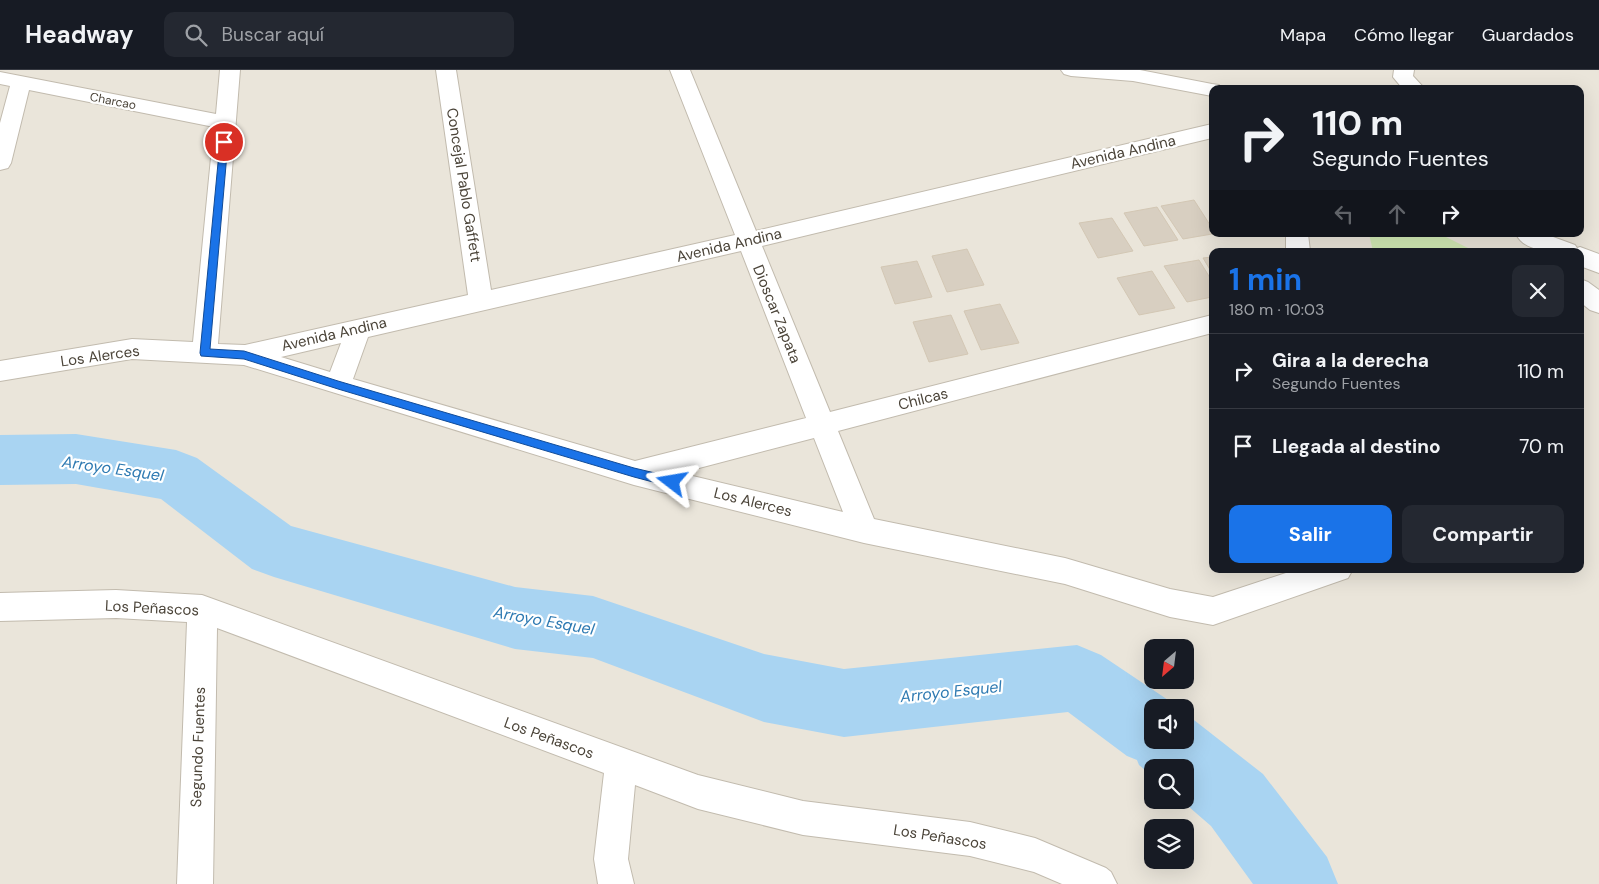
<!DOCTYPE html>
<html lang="es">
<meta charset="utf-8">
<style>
:root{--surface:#171b24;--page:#242831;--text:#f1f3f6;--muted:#9ea1a6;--line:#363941;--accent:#1a73e8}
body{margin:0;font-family:"DM Sans",sans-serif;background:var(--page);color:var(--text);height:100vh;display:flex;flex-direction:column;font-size:19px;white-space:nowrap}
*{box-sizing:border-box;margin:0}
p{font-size:16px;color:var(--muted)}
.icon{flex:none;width:28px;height:28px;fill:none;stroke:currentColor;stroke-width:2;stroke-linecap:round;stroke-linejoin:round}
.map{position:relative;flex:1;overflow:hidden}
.details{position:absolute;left:1209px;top:178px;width:375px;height:325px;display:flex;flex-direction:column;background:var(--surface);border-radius:10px;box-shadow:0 5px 20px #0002}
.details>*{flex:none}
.guide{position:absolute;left:1209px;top:15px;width:375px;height:152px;border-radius:10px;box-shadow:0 5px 20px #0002;background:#171b24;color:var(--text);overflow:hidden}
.needle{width:32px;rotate:208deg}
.buttons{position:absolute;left:1144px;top:569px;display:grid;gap:10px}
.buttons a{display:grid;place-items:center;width:50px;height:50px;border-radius:10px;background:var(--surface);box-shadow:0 5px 20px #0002;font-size:25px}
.pin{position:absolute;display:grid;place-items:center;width:42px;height:42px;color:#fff;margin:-21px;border:2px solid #fff;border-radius:50%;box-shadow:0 1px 5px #0007}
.me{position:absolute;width:55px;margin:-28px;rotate:284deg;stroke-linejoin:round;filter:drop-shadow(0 0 4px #0008)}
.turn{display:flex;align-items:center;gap:18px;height:105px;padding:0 20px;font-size:22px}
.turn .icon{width:65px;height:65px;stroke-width:2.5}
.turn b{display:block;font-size:35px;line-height:42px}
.lanes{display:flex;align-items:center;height:48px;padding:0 20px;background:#0003;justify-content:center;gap:25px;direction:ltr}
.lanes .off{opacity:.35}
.round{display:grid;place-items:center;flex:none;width:52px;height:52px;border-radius:10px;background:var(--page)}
.head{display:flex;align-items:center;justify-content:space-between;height:85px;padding:0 20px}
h1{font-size:30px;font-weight:700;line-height:38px;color:var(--accent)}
.action{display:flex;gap:10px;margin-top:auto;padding:10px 20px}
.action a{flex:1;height:58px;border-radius:10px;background:var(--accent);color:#fff;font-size:20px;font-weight:700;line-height:58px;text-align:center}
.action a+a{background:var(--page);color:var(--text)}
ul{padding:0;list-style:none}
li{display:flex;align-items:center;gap:15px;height:75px;padding:0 20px;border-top:1px solid var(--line)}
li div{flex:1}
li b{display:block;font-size:19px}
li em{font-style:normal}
header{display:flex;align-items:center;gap:30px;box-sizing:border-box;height:70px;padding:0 25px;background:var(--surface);border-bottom:1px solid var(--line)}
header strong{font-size:24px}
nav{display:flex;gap:28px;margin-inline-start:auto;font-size:18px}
.search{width:350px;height:45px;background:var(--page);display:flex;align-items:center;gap:12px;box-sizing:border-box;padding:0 18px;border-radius:10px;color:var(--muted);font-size:19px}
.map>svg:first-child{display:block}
.residential{fill:#eae5da;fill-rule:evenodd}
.green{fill:#d2eab5}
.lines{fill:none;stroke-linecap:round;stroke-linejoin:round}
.river{fill:#a9d4f2;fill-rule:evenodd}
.building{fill:#d8cfc1;stroke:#d3c7b4}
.minor-casing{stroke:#c2bbae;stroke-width:2}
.minor{fill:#fff;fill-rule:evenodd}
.route{fill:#1a73e8;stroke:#114b97}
.labels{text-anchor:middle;stroke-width:4.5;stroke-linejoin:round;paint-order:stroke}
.far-street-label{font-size:12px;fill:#4b4439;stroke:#fff}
.street-label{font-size:15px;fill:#4b4439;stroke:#fff}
.water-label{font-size:16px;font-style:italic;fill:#2e7ab2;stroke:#fff}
</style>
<header>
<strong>Headway</strong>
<div class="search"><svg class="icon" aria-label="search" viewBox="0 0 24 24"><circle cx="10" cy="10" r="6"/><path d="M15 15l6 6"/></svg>Buscar aquí</div>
<nav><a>Mapa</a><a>Cómo llegar</a><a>Guardados</a></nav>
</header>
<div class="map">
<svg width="1599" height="814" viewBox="0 0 1599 814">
<rect width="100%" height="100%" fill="#f6f3ec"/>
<path class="residential" d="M0 0H1599V814H0ZM1212 19H1580V164H1212ZM1212 181H1580V499H1212ZM1152 578H1185V610H1152ZM1152 638H1185V670H1152ZM1152 698H1185V730H1152ZM1152 758H1185V790H1152Z"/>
<path class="green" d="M1369 164H1440L1474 181H1373Z"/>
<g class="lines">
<path class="river" d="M76 364 176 380 197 388 291 456 515 517 593 526 764 584 844 599 1077 575 1101 585 1177 636 1152 638V670H1185V643L1263 704 1327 787 1338 814H1253L1211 756 1181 730H1185V698H1152V706L1139 695 1137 690 1127 686 1068 642 844 667 764 652 593 588 515 579 274 507 252 499 161 429 76 414 0 415V365Z"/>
</g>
<path class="building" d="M1194 130 1212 158V164L1183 169 1161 136Z
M1157 137 1178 170 1144 176 1124 143Z
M1112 148 1133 181 1098 188 1079 153Z
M967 179 984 215 947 222 932 186Z
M1212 187V203L1203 188Z
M1199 190 1212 211V227L1187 232 1164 196Z
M917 191 932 227 895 234 881 197Z
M1152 201 1175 238 1139 245 1117 208Z
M1000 234 1019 273 981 280 964 241Z
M951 245 968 284 929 292 913 252Z"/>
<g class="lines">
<g class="minor-casing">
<path id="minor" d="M220 0H240L218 274 245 275 468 225 436 0H456L491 220 735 165 670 0H690L756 161 1212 54V68L762 176 830 342 1212 245V263L838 361 874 449 1065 488 1170 519 1213 527 1298 499H1353L1348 508 1213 555 1170 547 1065 514 864 473 634 415 244 295 132 289 0 311V291L132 269 193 272 214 57 29 20 11 93 8 98 0 100V53L10 16 0 14V2L216 44ZM741 181 806 348 635 391 353 309 368 267ZM341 273 330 302 281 287ZM814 368 843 442 680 403Z
M1061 0H1140L1212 14 1219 15 1221 19H1212V26L1133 11 1071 6 1064 4Z
M1394 0H1414L1413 6 1425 19H1403L1393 7Z
M1286 164H1308L1310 181H1286Z
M1516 164H1545L1575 175 1577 178 1580 177 1599 184V203L1580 196V181C1560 181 1526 185 1516 164Z
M1580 209 1588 212 1599 220V243L1590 240 1580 232Z
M116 520 202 525 698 705 803 731 970 752 1035 768 1106 798 1111 802 1117 814H1062L1034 802 970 786 803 765 698 739 635 715 628 789 634 814H598L594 789 604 703 217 558 213 814H177L187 552 116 548 0 551V523Z"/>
</g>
<use href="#minor" class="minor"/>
</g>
<path class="route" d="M224 69 228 72 210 279 244 281 338 311 634 398 672 407 676 409 678 412 676 416 672 417 634 407 338 319 244 289 201 286 200 283 220 72Z"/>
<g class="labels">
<g class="far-street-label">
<text transform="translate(113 31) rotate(11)" y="4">Charcao</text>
</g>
<g class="street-label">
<text transform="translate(1123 82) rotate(-13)" y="5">Avenida Andina</text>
<text transform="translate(464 115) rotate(81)" y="5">Concejal Pablo Gaffett</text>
<text transform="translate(729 175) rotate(-13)" y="5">Avenida Andina</text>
<text transform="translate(777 244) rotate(68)" y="5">Dioscar Zapata</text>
<text transform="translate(334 264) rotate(-13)" y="5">Avenida Andina</text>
<text transform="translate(100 286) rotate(-8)" y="5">Los Alerces</text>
<text transform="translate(923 329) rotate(-14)" y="5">Chilcas</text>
<text transform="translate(753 432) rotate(14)" y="5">Los Alerces</text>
<text transform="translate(152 538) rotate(3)" y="5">Los Peñascos</text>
<text transform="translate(549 668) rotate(20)" y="5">Los Peñascos</text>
<text transform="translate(198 677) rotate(-88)" y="5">Segundo Fuentes</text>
<text transform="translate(940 767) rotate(9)" y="5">Los Peñascos</text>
</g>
<g class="water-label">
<text transform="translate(113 398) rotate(8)" y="6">Arroyo Esquel</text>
<text transform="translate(544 550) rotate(10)" y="6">Arroyo Esquel</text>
<text transform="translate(951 621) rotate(-6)" y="6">Arroyo Esquel</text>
</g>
</g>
</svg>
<div class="buttons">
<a><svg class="needle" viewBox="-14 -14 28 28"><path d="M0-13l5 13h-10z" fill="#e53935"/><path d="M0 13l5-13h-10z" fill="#9ea1a6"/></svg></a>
<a><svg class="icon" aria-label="sound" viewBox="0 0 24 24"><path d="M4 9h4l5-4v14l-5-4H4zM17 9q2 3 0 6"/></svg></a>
<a><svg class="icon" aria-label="search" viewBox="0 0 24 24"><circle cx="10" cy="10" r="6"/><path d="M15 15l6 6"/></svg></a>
<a><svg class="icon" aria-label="layers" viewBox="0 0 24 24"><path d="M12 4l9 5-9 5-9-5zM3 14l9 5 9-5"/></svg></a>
</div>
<div class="pin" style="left:224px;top:72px;background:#d93025"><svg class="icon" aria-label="arrive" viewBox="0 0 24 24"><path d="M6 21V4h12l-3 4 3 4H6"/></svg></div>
<svg class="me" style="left:672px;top:412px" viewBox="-20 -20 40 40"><path d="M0-17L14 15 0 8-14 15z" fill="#1a73e8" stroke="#fff" stroke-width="4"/></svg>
<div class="guide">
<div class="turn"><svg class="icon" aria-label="right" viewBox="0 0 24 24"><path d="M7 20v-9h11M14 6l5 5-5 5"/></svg><div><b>110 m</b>Segundo Fuentes</div></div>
<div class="lanes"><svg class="icon off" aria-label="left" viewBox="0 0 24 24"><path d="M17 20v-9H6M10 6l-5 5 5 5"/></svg><svg class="icon off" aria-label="ahead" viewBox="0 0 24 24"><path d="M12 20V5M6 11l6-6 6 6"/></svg><svg class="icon" aria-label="right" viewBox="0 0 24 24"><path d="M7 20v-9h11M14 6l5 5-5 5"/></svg></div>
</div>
<section class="details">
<div class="head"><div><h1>1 min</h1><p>180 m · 10:03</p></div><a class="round"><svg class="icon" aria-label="close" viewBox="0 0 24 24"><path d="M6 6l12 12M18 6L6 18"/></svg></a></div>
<ul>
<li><svg class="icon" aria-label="right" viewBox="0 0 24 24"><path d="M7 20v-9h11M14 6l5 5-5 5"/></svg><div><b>Gira a la derecha</b><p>Segundo Fuentes</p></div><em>110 m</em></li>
<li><svg class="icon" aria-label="arrive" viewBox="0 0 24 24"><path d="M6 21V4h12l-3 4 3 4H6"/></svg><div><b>Llegada al destino</b></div><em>70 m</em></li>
</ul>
<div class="action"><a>Salir</a><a>Compartir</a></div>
</section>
</div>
